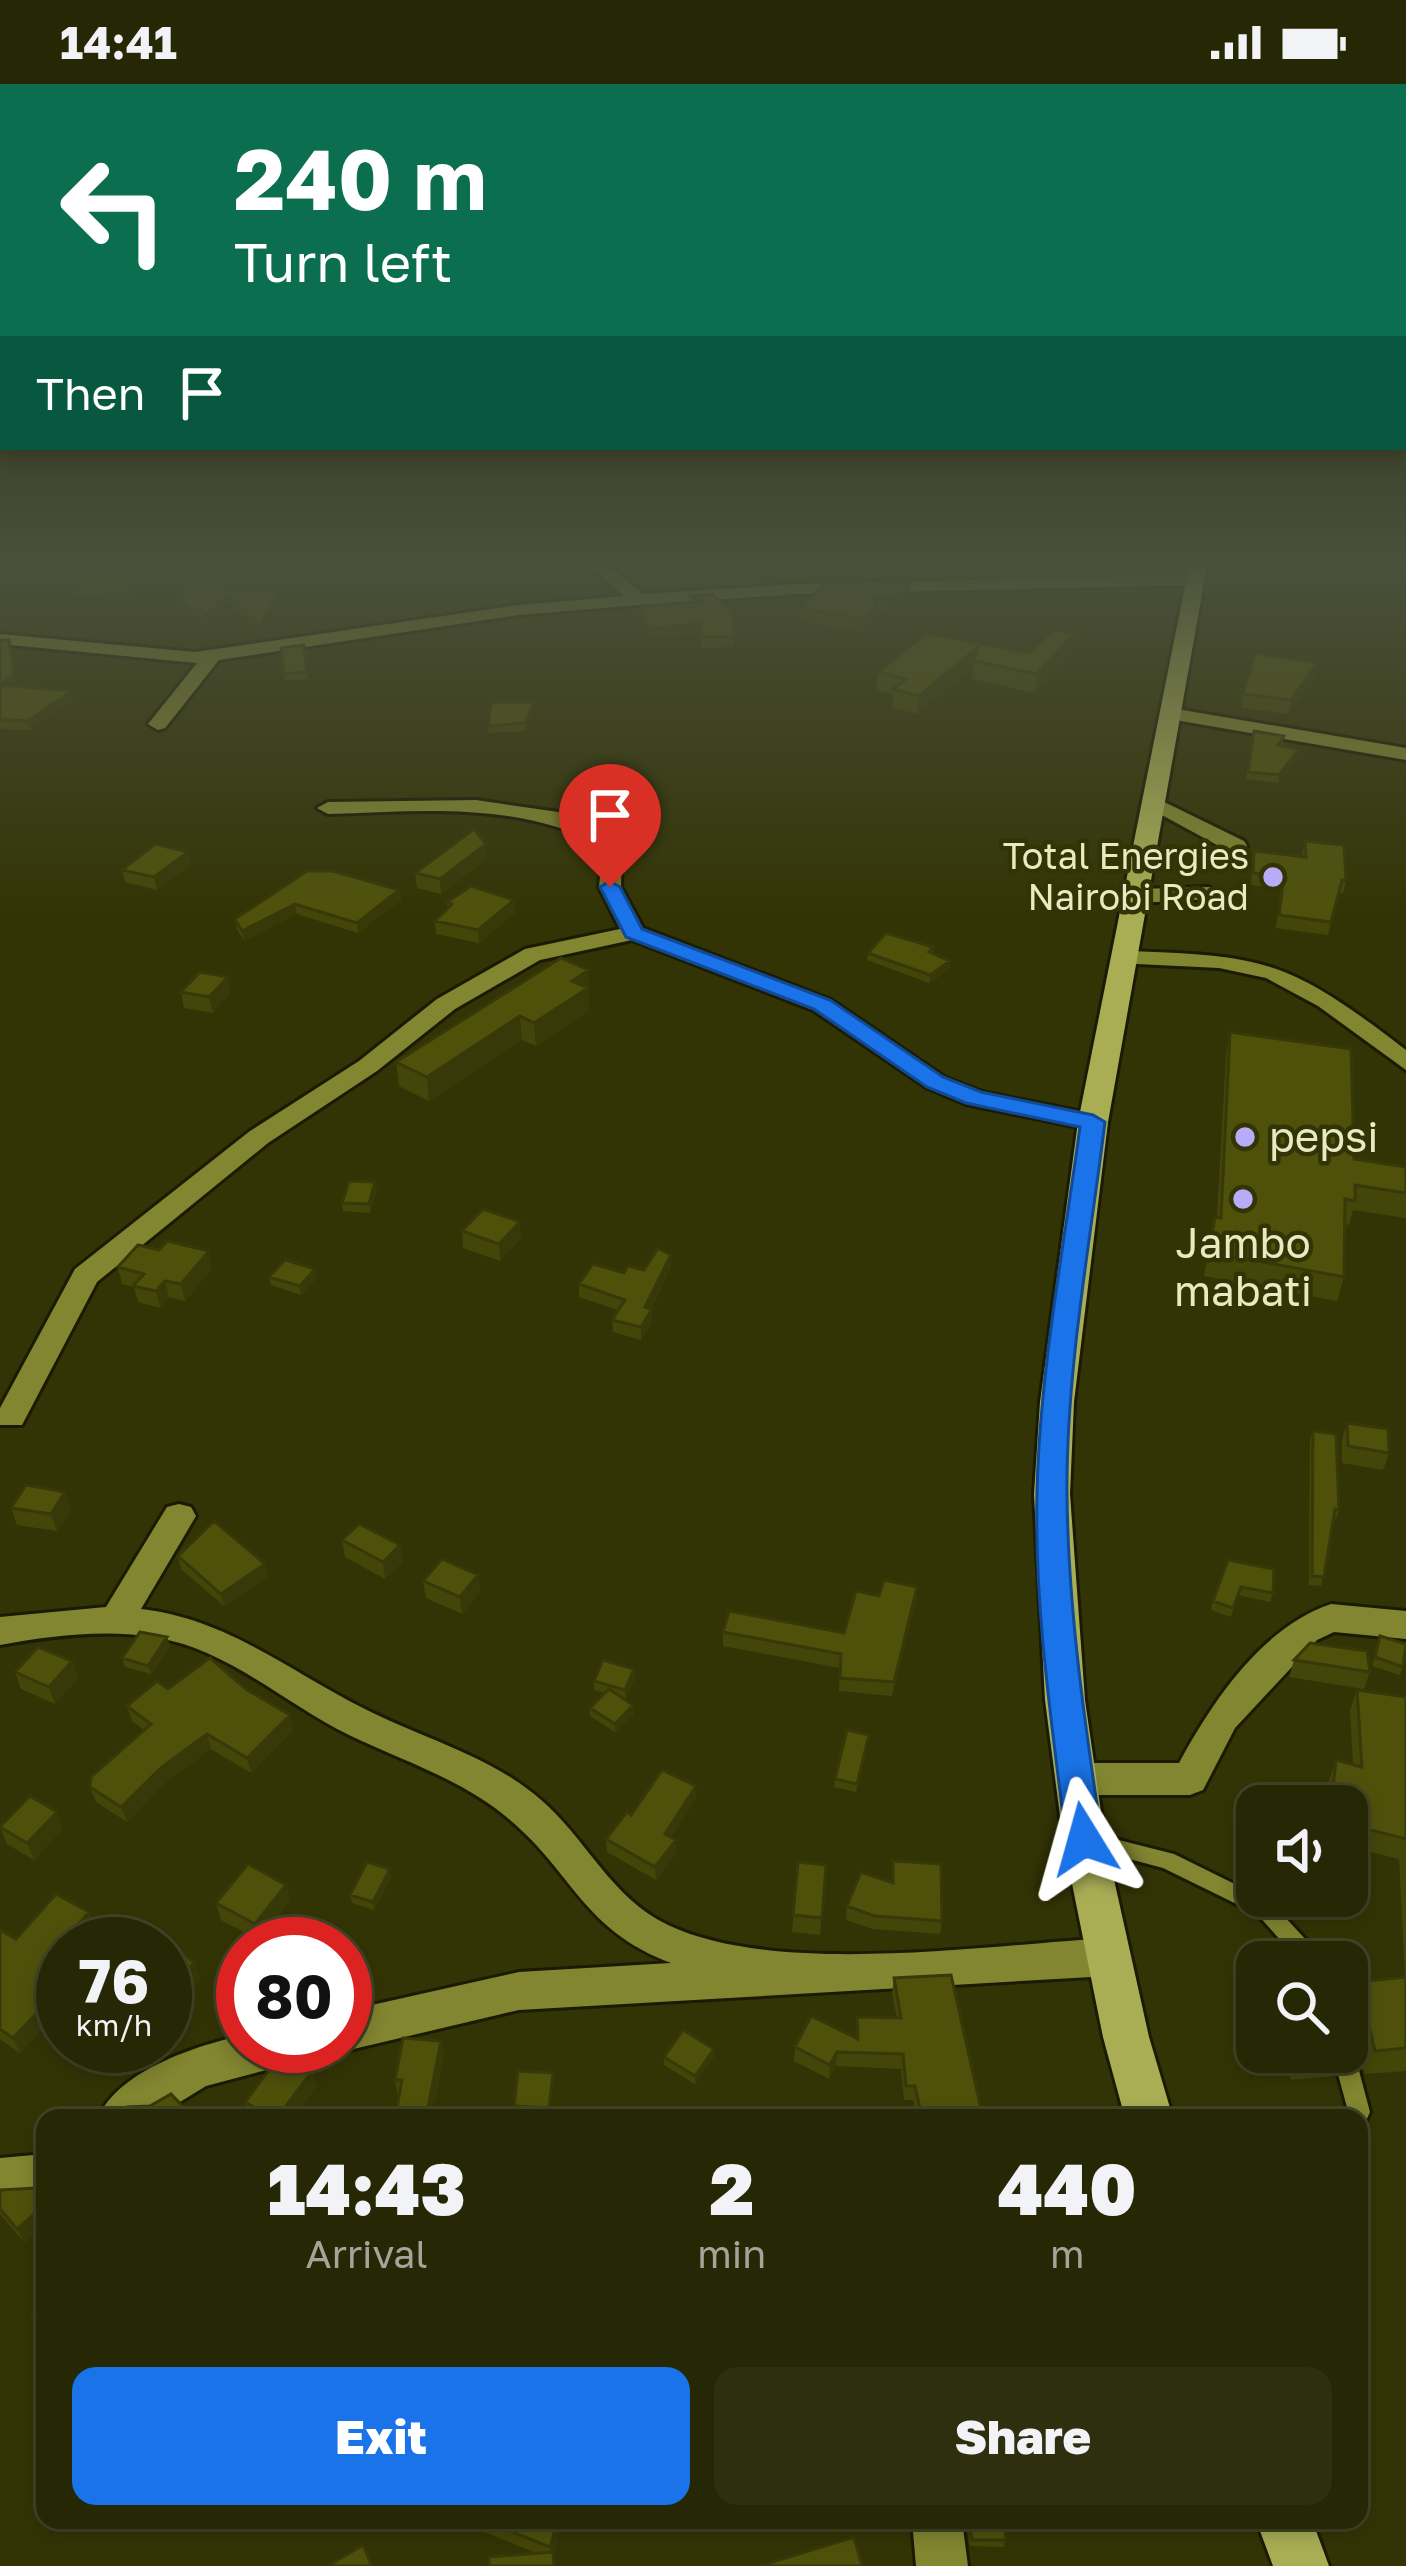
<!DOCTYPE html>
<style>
:root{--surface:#262704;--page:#2e2f0e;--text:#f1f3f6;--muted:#a4a59a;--line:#424426;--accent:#1a73e8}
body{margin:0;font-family:"Golos Text",sans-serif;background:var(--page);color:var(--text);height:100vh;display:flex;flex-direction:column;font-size:45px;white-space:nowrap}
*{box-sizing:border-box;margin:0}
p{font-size:39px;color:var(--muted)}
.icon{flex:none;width:66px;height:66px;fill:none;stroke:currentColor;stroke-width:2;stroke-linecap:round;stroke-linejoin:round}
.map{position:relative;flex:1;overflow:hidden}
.sheet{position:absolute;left:36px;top:2025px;width:1332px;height:420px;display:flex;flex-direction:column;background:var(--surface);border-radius:24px;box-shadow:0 6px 18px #0003,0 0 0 3px var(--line)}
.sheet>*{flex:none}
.banner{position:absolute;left:0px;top:0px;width:1407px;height:366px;box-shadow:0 6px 18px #0003,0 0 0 3px var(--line);background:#0b6e4f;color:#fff;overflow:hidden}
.tools{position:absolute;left:1236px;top:1701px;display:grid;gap:24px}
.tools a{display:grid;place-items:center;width:132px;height:132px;border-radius:24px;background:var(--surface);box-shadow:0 6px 18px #0003,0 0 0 3px var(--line);font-size:60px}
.speed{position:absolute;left:36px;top:1833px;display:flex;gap:24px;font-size:60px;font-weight:700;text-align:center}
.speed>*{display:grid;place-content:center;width:156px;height:156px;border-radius:50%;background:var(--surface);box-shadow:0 6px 18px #0003,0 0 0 3px var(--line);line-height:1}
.speed small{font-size:30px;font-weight:400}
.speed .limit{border:18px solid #d22;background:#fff;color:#111}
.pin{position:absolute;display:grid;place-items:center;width:102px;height:102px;color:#fff;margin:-123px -51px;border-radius:50% 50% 50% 0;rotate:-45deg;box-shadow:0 0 12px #0007}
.pin .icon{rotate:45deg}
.me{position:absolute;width:132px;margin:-66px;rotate:352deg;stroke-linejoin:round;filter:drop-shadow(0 0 9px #0008)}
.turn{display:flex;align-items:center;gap:42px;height:252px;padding:0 36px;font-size:54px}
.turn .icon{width:156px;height:156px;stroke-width:2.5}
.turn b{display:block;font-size:84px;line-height:102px}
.then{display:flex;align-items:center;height:114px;padding:0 36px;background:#0003;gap:24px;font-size:45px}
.eta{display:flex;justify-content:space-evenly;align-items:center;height:204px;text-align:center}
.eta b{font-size:72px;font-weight:800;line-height:84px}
.button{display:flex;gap:24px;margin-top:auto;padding:24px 36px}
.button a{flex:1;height:138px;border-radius:24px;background:var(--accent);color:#fff;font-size:48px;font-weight:800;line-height:138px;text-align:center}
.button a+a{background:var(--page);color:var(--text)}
.status{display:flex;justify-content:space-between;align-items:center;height:84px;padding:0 60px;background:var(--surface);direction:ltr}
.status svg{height:33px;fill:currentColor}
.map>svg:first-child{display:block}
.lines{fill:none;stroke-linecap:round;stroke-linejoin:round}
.service-casing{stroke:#1a1b02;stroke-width:6}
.minor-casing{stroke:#1a1b02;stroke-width:6}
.trunk-casing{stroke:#1a1b02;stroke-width:6}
.service{fill:#828630;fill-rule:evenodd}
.minor{fill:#828630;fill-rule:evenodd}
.trunk{fill:#a9ae55;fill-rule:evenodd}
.wall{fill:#444609}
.shaded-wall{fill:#373908}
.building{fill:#4f510b;stroke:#373908;stroke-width:3}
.route{fill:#1a73e8;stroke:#114b97;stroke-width:3}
.poi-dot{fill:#b8abf7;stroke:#333405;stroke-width:4.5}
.labels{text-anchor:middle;stroke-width:9;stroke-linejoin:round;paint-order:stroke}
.far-poi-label{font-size:36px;fill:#e8ebc2;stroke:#333405;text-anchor:end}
.poi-label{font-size:42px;fill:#e8ebc2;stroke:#333405;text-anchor:start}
</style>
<div class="status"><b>14:41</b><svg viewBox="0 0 49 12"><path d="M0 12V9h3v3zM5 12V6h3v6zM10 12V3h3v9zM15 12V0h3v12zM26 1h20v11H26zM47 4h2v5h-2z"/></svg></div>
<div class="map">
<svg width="1406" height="2482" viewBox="0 0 1406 2482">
<rect width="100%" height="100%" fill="#333405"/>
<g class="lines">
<g class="service-casing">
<path id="service" d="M1087 1748 1174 1770 1271 1818 1320 1871 1323 1878H1300L1257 1830 1163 1784 1080 1762 1077 1756 1080 1750Z
M1347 1960 1350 1961 1354 1968 1370 2028 1364 2041 1359 2043V2034H1345L1348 2027 1332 1968H1347Z"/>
</g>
<g class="minor-casing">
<path id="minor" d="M591 482H609L643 510 798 500 1195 491 1204 496 1195 501 798 510 639 521 519 531 219 576 165 644 158 646 148 640 197 579 0 560V550L195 568 519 521 624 512Z
M1171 624 1406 664V676L1164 634 1161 630Z
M1154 713 1244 757 1247 762 1236 769 1228 767 1147 723 1143 719Z
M476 716 558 728 622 754 621 803 643 844 831 916 944 993 982 1008 1102 1032 1106 1038 1093 1046 966 1020 926 1003 813 926 632 856 540 876 455 925 377 987 268 1059 97 1198 22 1341H0V1324L75 1185 250 1047 359 977 437 915 525 865 620 845 599 803 603 762C518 717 421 727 328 730L317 724 328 718Z
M1209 803 1220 810 1217 815 1136 819 1125 812 1136 805Z
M1124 867C1269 871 1291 878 1406 966V986L1318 922 1266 894 1219 884 1116 879 1112 874Z
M179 1420 191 1423 196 1432 141 1525C227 1535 288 1586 363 1624 421 1654 489 1671 540 1715 586 1754 611 1814 668 1841 778 1893 987 1861 1109 1854L1123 1860 1129 1873 1123 1886 1109 1892 519 1926 345 1967 333 1962H345V1927L519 1888 671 1879C583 1846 574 1790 510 1736 464 1696 403 1677 349 1651 300 1627 257 1591 207 1569 142 1540 67 1549 0 1561V1533L106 1523 167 1423Z
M1331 1520 1406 1527V1555L1334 1548 1317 1556 1235 1644 1203 1706 1190 1711H1076L1063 1706 1057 1695 1063 1684 1076 1679H1179C1212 1618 1262 1543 1331 1520Z
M243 1951V1962H310L304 1976 206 2002 154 2034H98C119 1986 196 1962 243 1951Z
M45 2070V2114L0 2118V2074Z
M912 2436H962L968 2482H916Z"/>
</g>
<g class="trunk-casing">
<path id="trunk" d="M1189 482H1207L1108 1038 1074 1318 1070 1410 1085 1616 1105 1755 1149 1953 1173 2034H1125L1103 1953 1063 1755 1045 1616 1034 1410 1040 1318 1078 1038Z
M1256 2436H1312L1329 2482H1273Z"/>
</g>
<use href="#service" class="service"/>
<use href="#minor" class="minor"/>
<use href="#trunk" class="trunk"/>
</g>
<path class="wall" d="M629 482H741V497L695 499V502L654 505 639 497 638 489 643 488Z
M159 484 160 491 124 517 73 510 71 503Z
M910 499 909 512 888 529 878 527V532L862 548 800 537 801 524 868 505Z
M181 500 279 516 261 548 227 518 208 539 201 530 196 534 178 523 177 516 184 509Z
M690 512 733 531 734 563 701 564 700 549 649 555 642 532 641 522 690 519Z
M1075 549 1073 567 1035 609 972 595 973 583 917 630 892 624 893 610 876 606 878 588 1029 569Z
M0 556 11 566 16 599 13 602 72 607 74 616 30 646 0 645Z
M304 561 308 595 285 597 281 564Z
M1318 579 1316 593 1288 630 1241 624 1243 610Z
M535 625 525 647 489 649 488 642Z
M1254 647 1283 659 1281 662 1298 666 1297 673 1278 699 1246 695Z
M1305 757 1346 797 1343 809H1339L1328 851 1276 844 1281 805 1251 801 1254 767 1302 772Z
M188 768 191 780 157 806 125 798 122 786Z
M487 775 441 810 417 804 415 789Z
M333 787 399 806 401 816 358 849 297 830 244 857 237 845 235 835Z
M514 816 515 829 479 859 436 850 435 837 448 824 447 818Z
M933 863V870L950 885 929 899 867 876 868 869Z
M589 886V927L536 962 522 956 429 1017 399 1002 396 978Z
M181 908H231L213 929 184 924Z
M1230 948 1354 1075 1406 1083V1134L1353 1126 1349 1141 1345 1140 1344 1193 1337 1217 1204 1192 1215 1133H1217L1226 971Z
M375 1098 377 1107 370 1129 343 1127 342 1119Z
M462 1147 521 1155 500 1177 463 1164Z
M118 1183 212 1184 185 1217 169 1213 160 1224 138 1218 134 1203 122 1200Z
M671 1183 651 1225 652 1238 641 1256 613 1248 612 1236 618 1226 579 1213V1200L624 1189Z
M269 1193 317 1194 301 1211 271 1201Z
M1347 1339 1389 1369 1383 1386 1342 1379V1356Z
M1313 1347 1339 1426 1336 1435 1334 1434 1321 1502 1309 1501 1310 1355Z
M65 1408 71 1425 57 1447 17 1441 11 1424Z
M342 1456 400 1461 403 1478 385 1495 345 1473Z
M178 1472 265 1480 268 1492 224 1522 181 1485Z
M1274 1485 1273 1509 1270 1518 1238 1511 1231 1533 1211 1526 1213 1517Z
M478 1491 480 1508 462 1530 426 1514 423 1497Z
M917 1503 916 1517 892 1612 839 1607 840 1584 723 1562V1548L844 1549 879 1512Z
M1380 1552 1406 1572 1400 1591 1372 1582Z
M167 1553 170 1562 151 1590 125 1583 122 1574Z
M1294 1576 1370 1588 1364 1605 1289 1593Z
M72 1577 78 1594 55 1620 21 1605 15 1588Z
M634 1585 635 1593 626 1614 620 1613 634 1630 615 1648 590 1632V1624L605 1609 594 1606V1597Z
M168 1605 247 1606 290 1631 293 1646 251 1689 211 1665 166 1698 127 1738 96 1718 90 1703 144 1646 132 1637 127 1622Z
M1357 1606 1406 1613V1987L1365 1990 1358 1966 1348 1956 1347 1958V1899L1405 1893 1399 1775 1347 1762V1722H1326L1329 1696 1336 1676 1353 1681 1350 1626Z
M869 1651 856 1708 834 1703 835 1695Z
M696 1715 671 1753 676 1769 656 1796 607 1768 606 1755 631 1731Z
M0 1743 63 1744 34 1776 7 1760Z
M893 1777 942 1837 940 1850 873 1845 846 1836 847 1822 892 1798Z
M798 1778 826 1781 820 1851 792 1848Z
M391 1793 374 1826 352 1819 350 1811Z
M286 1801 290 1817 259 1856 221 1836 216 1819Z
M95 1843 60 1884 63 1886V1923L20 1969 0 1955V1846L16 1855Z
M165 1860 194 1879 200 1895 173 1919 165 1911Z
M894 1894 983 2034H917L913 2016H904L901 1985 836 1982 829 1995 794 1977 795 1963 856 1954 857 1933 897 1934 892 1909Z
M441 1957 444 1973 398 2012 395 1996Z
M714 1965V1973L695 2000 664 1981V1973Z
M1280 1968H1344V1969L1334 1992 1291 1996Z
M553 1989 550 2031 515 2029 514 2022Z
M317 2002 293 2034 250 2033 245 2018Z
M0 2106 25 2159 0 2130Z
M455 2436H564L553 2470 555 2482H489L536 2469Z
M967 2436H1004L1006 2456 1004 2463 970 2462Z"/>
<path class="shaded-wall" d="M159 484 160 491 124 517 123 510Z
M910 499 909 512 888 529 889 516Z
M278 509 279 516 261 548 260 542Z
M226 511 227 518 208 539 207 532Z
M878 519V532L862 548 863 535Z
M700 539V549L649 555V545Z
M1075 549 1073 567 1035 609 1037 590Z
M9 556 16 599 3 610 1 601Z
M977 564 973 583 917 630 919 612Z
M1318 579 1316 593 1288 630 1291 616Z
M72 607 74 616 30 646 28 637Z
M534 618 535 625 525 647V639Z
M1298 666 1297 673 1278 699 1279 691Z
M486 760 487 775 441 810 440 795Z
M188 768 191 780 157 806 154 793Z
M399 806 401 816 358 849 357 839Z
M514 816 515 829 479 859 478 846Z
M295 820 297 830 244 857 242 847Z
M950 877V885L929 899 930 891Z
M589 886V927L536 962 534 939 572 897Z
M228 893 231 908 213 929 209 913Z
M520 932 522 956 429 1017 427 993Z
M375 1098 377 1107 370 1129 369 1120Z
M520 1138 521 1155 500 1177 499 1160Z
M209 1167 212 1184 185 1217 181 1200Z
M671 1171V1183L645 1236V1223Z
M315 1185 317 1194 301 1211 300 1202Z
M165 1197 169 1213 160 1224 156 1207Z
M652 1225V1238L641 1256V1243Z
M65 1408 71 1425 57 1447 51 1430Z
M400 1461 403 1478 385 1495 383 1478Z
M265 1480 268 1492 224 1522 221 1510Z
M478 1491 480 1508 462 1530 460 1513Z
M917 1503 916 1517 892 1612 894 1598Z
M167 1553 170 1562 151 1590 148 1582Z
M72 1577 78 1594 55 1620 49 1603Z
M634 1585 635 1593 626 1614 625 1606Z
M633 1621 634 1630 615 1648V1640Z
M290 1631 293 1646 251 1689 247 1674Z
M207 1650 211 1665 166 1698 127 1738 121 1723 162 1683Z
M696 1702V1715L665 1763V1750Z
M57 1728 63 1744 34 1776 27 1759Z
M676 1756V1769L656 1796 655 1783Z
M390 1785 391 1793 374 1826 373 1818Z
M286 1801 290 1817 259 1856 255 1840Z
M89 1828 95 1843 80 1860H63V1881L54 1891 48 1876Z
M194 1879 200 1895 173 1919 167 1903Z
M63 1902V1923L20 1969 13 1954Z
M441 1957 444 1973 432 2034H426Z
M714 1965V1973L695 2000V1992Z
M837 1968 836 1982 829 1995 830 1981Z
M313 1986 317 2002 293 2034H277Z
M45 2120V2141L25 2159 17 2145Z
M558 2436H564L553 2470 555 2482H554L550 2463Z"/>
<path class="building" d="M89 482H137L159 484 123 510 71 503Z
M648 482H741V488L692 490 695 494 654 496 638 489 654 484Z
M910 499 889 516 874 512 878 519 863 535 801 524 824 501 864 500 868 505 875 500Z
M181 500 278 509 260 542 226 511 207 532 200 524 194 528 177 516 187 507Z
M713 510 733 531 735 553H701L700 539 649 545 641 522 703 518 690 512Z
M1053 545 1075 549 1037 590 974 577 977 564 919 612 893 605 906 595 878 588 926 549 1029 569Z
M0 556H9L14 590 1 601 72 607 28 637 0 635Z
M304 561 307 588 284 590 281 564Z
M1255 569 1318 579 1291 616 1243 610Z
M534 618 525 639 488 642 491 619Z
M1254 647 1284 652 1278 661 1298 666 1279 691 1248 688Z
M474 745 486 760 440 795 415 789Z
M1305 757 1344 761 1346 797 1342 796 1331 838 1279 831 1284 792 1253 789 1254 767 1306 773Z
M155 760 188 768 154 793 122 786Z
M307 787H333L399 806 357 839 295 820 242 847 235 835Z
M471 802 514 816 478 846 435 837 452 820 447 818Z
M886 849 933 863 929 868 950 877 930 891 868 869Z
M561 874 589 886 572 897 588 904 534 939 520 932 427 993 396 978Z
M200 888 228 893 209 913 181 908Z
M1230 948 1351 965 1354 1075 1406 1083V1109L1355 1101V1117L1345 1115 1344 1193 1209 1168 1215 1133 1221 1134Z
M349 1097 375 1098 369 1120 342 1119Z
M483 1125 520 1138 499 1160 462 1147Z
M167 1157 209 1167 181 1200 165 1197 156 1207 133 1202 144 1190 118 1183 138 1161 159 1166Z
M658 1164 671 1171 645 1223 652 1225 641 1243 612 1236 625 1216 579 1200 593 1180 624 1189 628 1182 644 1186Z
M285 1176 315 1185 300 1202 269 1193Z
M1347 1339 1388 1345 1389 1369 1348 1362Z
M1313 1347 1336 1350 1339 1426 1335 1425 1324 1493 1312 1492Z
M26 1401 65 1408 51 1430 11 1424Z
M214 1437 265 1480 221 1510 178 1472Z
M359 1440 400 1461 383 1478 342 1456Z
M442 1475 478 1491 460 1513 423 1497Z
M1228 1476 1274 1485 1273 1509 1241 1503 1233 1524 1213 1517Z
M884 1496 917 1503 894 1598 840 1594 841 1570 723 1548 729 1527 844 1549 856 1507 879 1512Z
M140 1548 167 1553 148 1582 122 1574Z
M1380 1552 1406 1560 1403 1583 1375 1573Z
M1310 1559 1367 1567 1370 1588 1294 1576Z
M38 1563 72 1577 49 1603 15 1588Z
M210 1574 247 1606 290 1631 247 1674 207 1650 162 1683 121 1723 90 1703 91 1693 151 1640 127 1622 157 1597 168 1605Z
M603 1576 634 1585 625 1606 594 1597Z
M609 1605 633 1621 615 1640 590 1624Z
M1357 1606 1406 1613V1755L1347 1740V1722H1331L1336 1676 1362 1683Z
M847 1646 869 1651 857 1700 835 1695Z
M662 1686 696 1702 665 1750 676 1756 655 1783 606 1755 627 1728 631 1731Z
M30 1712 57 1728 27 1759 0 1743Z
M893 1777 941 1780 942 1837 874 1832 847 1822 861 1788 893 1799Z
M367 1778 390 1785 373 1818 350 1811Z
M798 1778 826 1781 822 1834 793 1831Z
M248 1780 286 1801 255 1840 216 1819Z
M56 1810 89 1828 48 1876 63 1886V1902L13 1954 0 1945V1846L16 1855Z
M159 1846 194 1879 167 1903 165 1900V1860H142Z
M951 1891 983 2034H922L915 2002H906L903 1970 837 1968 830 1981 795 1963 811 1932 858 1955 857 1933 901 1934 894 1894Z
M1406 1893V1964L1375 1967 1369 1942 1359 1932 1353 1940 1347 1941V1899Z
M683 1946 714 1965 695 1992 664 1973Z
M403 1954 441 1957 426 2034H395L402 1996H395Z
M1299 1968H1344V1969L1301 1972Z
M282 1969 313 1986 277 2034H272L245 2018Z
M518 1987 553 1989 549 2024 514 2022Z
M171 2010 194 2034H122L119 2030 127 2023 150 2022Z
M36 2104 45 2114V2120L17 2145 0 2125V2106Z
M45 2220V2252L31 2232Z
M483 2436H558L550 2463Z
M969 2436H1004L1006 2456H972Z
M854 2453 862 2482H760Z
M363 2461 372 2482H328Z
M553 2468 554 2482H489V2473Z"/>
<linearGradient id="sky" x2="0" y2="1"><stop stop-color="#1c1d03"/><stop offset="0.58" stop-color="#4a503b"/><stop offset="1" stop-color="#4a503b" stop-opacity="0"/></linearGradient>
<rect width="1406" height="829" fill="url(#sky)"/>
<path class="route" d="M610 797 620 803 642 845 830 916 943 993 981 1008 1093 1031 1105 1038C1090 1160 1066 1287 1067 1410 1068 1525 1085 1641 1102 1755L1096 1766 1084 1770 1071 1766 1066 1755C1052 1641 1034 1523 1037 1407 1040 1286 1064 1163 1080 1043L966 1019 927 1003 814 925 626 853 600 803Z"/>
<g class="poi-dot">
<circle cx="1273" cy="793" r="12"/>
<circle cx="1245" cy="1053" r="12"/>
<circle cx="1243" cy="1115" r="12"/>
</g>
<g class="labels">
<g class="far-poi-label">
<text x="1249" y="785">Total Energies<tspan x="1249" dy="41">Nairobi Road</tspan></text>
</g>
<g class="poi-label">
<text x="1269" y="1068">pepsi</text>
<text x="1243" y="1174" text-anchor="middle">Jambo<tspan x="1243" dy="48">mabati</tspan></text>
</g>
</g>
</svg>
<div class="tools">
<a><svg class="icon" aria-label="sound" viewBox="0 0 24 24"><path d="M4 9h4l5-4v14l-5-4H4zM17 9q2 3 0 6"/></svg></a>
<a><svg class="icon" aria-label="search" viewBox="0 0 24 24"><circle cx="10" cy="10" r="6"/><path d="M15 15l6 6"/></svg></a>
</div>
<div class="speed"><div>76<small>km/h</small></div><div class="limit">80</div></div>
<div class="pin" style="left:610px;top:803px;background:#d93025"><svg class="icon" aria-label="arrive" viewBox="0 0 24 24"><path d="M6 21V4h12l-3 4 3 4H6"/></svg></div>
<svg class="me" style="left:1084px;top:1755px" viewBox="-20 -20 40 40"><path d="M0-17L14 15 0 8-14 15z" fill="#1a73e8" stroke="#fff" stroke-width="4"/></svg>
<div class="banner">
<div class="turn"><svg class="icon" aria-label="left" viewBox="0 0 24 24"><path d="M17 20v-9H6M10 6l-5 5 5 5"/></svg><div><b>240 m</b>Turn left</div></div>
<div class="then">Then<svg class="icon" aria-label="arrive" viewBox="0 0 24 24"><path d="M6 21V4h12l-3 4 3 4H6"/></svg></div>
</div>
<section class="sheet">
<div class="eta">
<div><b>14:43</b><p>Arrival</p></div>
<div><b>2</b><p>min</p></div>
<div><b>440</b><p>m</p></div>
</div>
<div class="button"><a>Exit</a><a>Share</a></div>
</section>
</div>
